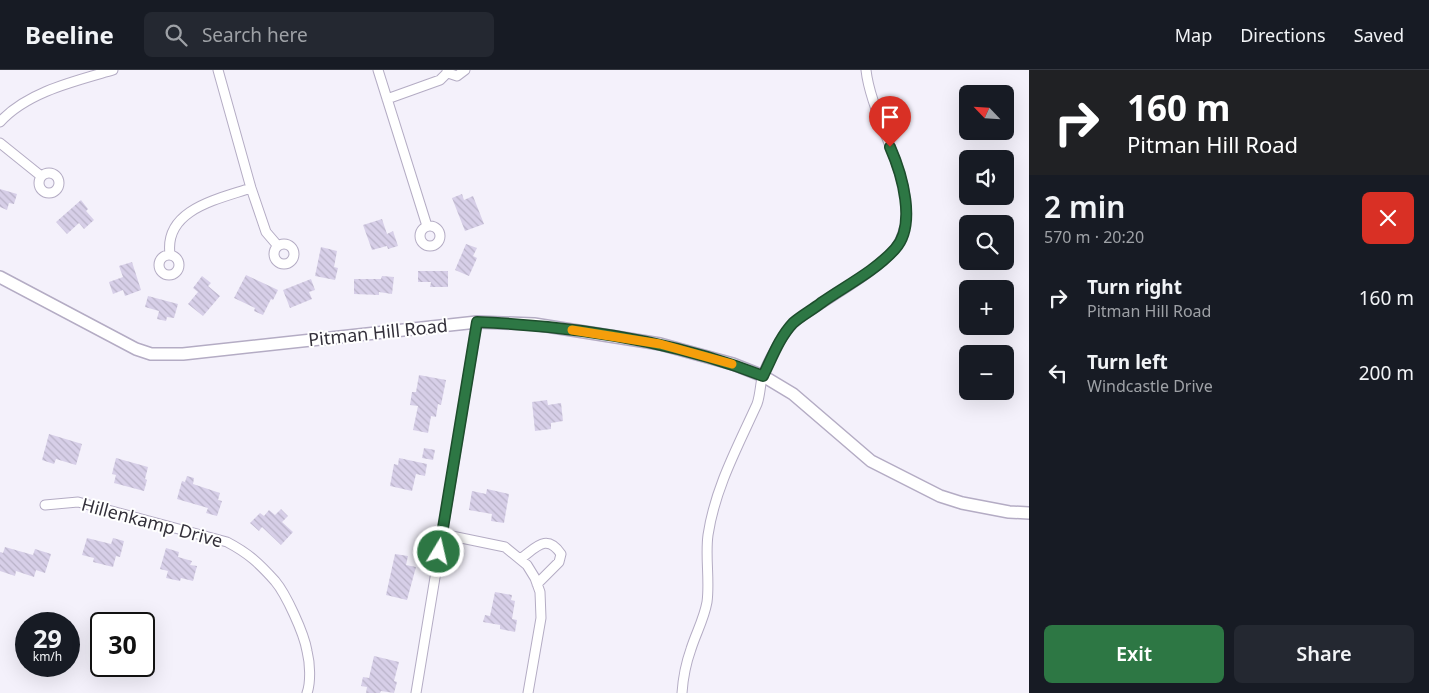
<!DOCTYPE html>
<meta charset="utf-8">
<style>
:root{--surface:#171b24;--page:#242831;--text:#f1f3f6;--muted:#9ea1a6;--line:#363941;--accent:#2d7744}
body{margin:0;font-family:"Noto Sans",sans-serif;background:var(--page);color:var(--text);height:100vh;display:flex;flex-direction:column;font-size:19px;white-space:nowrap}
*{box-sizing:border-box;margin:0}
p{font-size:16px;color:var(--muted)}
.icon{flex:none;width:28px;height:28px;fill:none;stroke:currentColor;stroke-width:2;stroke-linecap:round;stroke-linejoin:round}
.map{position:relative;flex:1;overflow:hidden}
.details{display:flex;flex-direction:column;background:var(--surface);width:400px}
.details>*{flex:none}
.hud{background:#202124;color:#fff;overflow:hidden}
.needle{width:32px;rotate:295deg}
.fabs{position:absolute;left:959px;top:15px;display:grid;gap:10px}
.fabs a{display:grid;place-items:center;width:55px;height:55px;border-radius:8px;background:var(--surface);box-shadow:0 5px 20px #0002;font-size:25px}
.speed{position:absolute;left:15px;top:542px;display:flex;gap:10px;font-size:25px;font-weight:700;text-align:center}
.speed>*{display:grid;place-content:center;width:65px;height:65px;border-radius:50%;background:var(--surface);box-shadow:0 5px 20px #0002;line-height:1}
.speed small{font-size:12px;font-weight:400}
.speed .limit{border:2px solid #111;border-radius:8px;background:#fff;color:#111}
.pin{position:absolute;display:grid;place-items:center;width:42px;height:42px;color:#fff;margin:-51px -21px;border-radius:50% 50% 50% 0;rotate:-45deg;box-shadow:0 0 5px #0007}
.pin .icon{rotate:45deg}
.me{position:absolute;width:55px;margin:-28px;rotate:9deg;stroke-linejoin:round;filter:drop-shadow(0 0 4px #0008)}
.turn{display:flex;align-items:center;gap:18px;height:105px;padding:0 15px;font-size:22px}
.turn .icon{width:65px;height:65px;stroke-width:2.5}
.turn b{display:block;font-size:35px;line-height:42px}
.round{display:grid;place-items:center;flex:none;width:52px;height:52px;border-radius:8px;background:var(--page)}
.summary{display:flex;align-items:center;justify-content:space-between;height:85px;padding:0 15px}
h1{font-size:30px;font-weight:600;line-height:38px}
.action{display:flex;gap:10px;margin-top:auto;padding:10px 15px}
.action a{flex:1;height:58px;border-radius:8px;background:var(--accent);color:#fff;font-size:20px;font-weight:600;line-height:58px;text-align:center}
.action a+a{background:var(--page);color:var(--text)}
ul{padding:0;list-style:none}
li{display:flex;align-items:center;gap:15px;height:75px;padding:0 15px}
li div{flex:1}
li b{display:block;font-size:19px}
li em{font-style:normal}
header{display:flex;align-items:center;gap:30px;box-sizing:border-box;height:70px;padding:0 25px;background:var(--surface);border-bottom:1px solid var(--line)}
header strong{font-size:24px}
nav{display:flex;gap:28px;margin-inline-start:auto;font-size:18px}
.search{width:350px;height:45px;background:var(--page);display:flex;align-items:center;gap:12px;box-sizing:border-box;padding:0 18px;border-radius:8px;color:var(--muted);font-size:19px}
main{display:flex;flex:1;min-height:0}
.map>svg:first-child{display:block}
.building{fill:url(#building-back-hatch)}
.lines{fill:none;stroke-linecap:round;stroke-linejoin:round}
.minor-casing{stroke:#b4acc4;stroke-width:11}
.tertiary-casing{stroke:#b4acc4;stroke-width:14}
.minor{stroke:#fff;stroke-width:9}
.tertiary{stroke:#fff;stroke-width:11}
.route-casing{stroke:#1d4d2c;stroke-width:12}
.route{stroke:#2d7744;stroke-width:9}
.slow{stroke:#f59e0b;stroke-width:9}
.labels{text-anchor:middle;stroke-width:4;stroke-linejoin:round;paint-order:stroke}
.street-label{font-size:18px;fill:#33303a;stroke:#fff}
</style>
<header>
<strong>Beeline</strong>
<div class="search"><svg class="icon" aria-label="search" viewBox="0 0 24 24"><circle cx="10" cy="10" r="6"/><path d="M15 15l6 6"/></svg>Search here</div>
<nav><a>Map</a><a>Directions</a><a>Saved</a></nav>
</header>
<main>
<div class="map">
<svg width="1029" height="623" viewBox="0 0 1029 623">
<defs>
<pattern id="building-back-hatch" width="6" height="6" patternUnits="userSpaceOnUse" patternTransform="scale(1.25)"><rect width="6" height="6" fill="#d7cfe8"/><path d="M-1 5l2 2M0 0l6 6M5-1l2 2" fill="none" stroke="#b9b2c8"/></pattern>
</defs>
<rect width="100%" height="100%" fill="#f4f1fb"/>
<path class="building" d="M0 119 17 124 14 134 9 133 7 140 0 137Z
M462 124 464 130 473 126 484 154 465 161 452 128Z
M81 130 88 139 86 141 94 150 84 159 79 153 67 164 56 152Z
M382 149 387 164 393 161 398 176 388 179 387 176 372 180 363 155Z
M466 174 477 178 473 186 477 188 469 206 455 200Z
M321 177 337 181 334 197 338 198 335 210 315 206Z
M132 192 141 220 125 226 123 220 113 224 109 212 123 207 119 196Z
M418 201H448V217H430L431 212H418Z
M246 205 278 220 273 230 271 229 263 245 254 241 255 238 234 228Z
M202 206 211 213 208 216 220 226 203 246 188 234 198 222 193 218Z
M382 206 394 207 392 224 379 222V225L354 224V209H381Z
M311 209 315 220 309 222 312 229 290 238 283 220Z
M148 226 178 234 174 248 167 247 166 251 157 249 159 241 145 237Z
M419 305 446 310 441 335 438 334 436 347 431 346 428 363 413 360 418 336 410 335 412 322H416Z
M547 330 548 335 561 333 563 351 551 353V359L535 361 532 332Z
M49 364 82 374 76 395 56 389 54 394 42 390Z
M424 378 435 380 433 390 422 388Z
M116 388 148 397 145 409 147 410 144 421 114 413 116 405 112 404Z
M399 388 427 394 425 406 416 404 412 421 390 416 394 394 398 395Z
M187 406 194 408 193 414 220 423 218 430 222 431 217 446 206 443 208 438 177 429 182 411 185 412Z
M487 419 509 424 504 453 491 451 492 444 469 440 472 421 486 424Z
M281 439 288 446 282 452 293 462 281 475 262 457 259 461 250 453 260 443 264 446 269 440 275 445Z
M87 468 111 474 113 468 124 471 120 487 116 486 113 497 93 492 94 488 82 485Z
M5 477 33 485 35 479 51 484 45 503 36 500 34 507 16 501 15 506 0 501V482L3 483Z
M166 478 179 482 178 487 192 491 190 495 197 496 193 511 181 508 180 511 166 508 168 501 160 499Z
M395 484 408 486 406 495 416 497 407 530 386 525Z
M495 522 512 525 511 530 515 531 512 549 517 550 515 562 500 559V555L483 552 485 545 490 546Z
M374 586 399 592 394 611 397 612 394 623 381 621 380 623H366L367 617 361 616 363 607 369 608Z"/>
<g class="lines">
<g class="minor-casing">
<path id="minor" d="M218 0 251 118 266 162 278 176
M378 0 427 156
M447 0 451 4 457 6 465 0
M387 29 440 10 448 2
M0 52C27 22 75 11 113 0
M0 73 41 106
M39 113a10 10 0 1 1 20 0a10 10 0 1 1-20 0Z
M420 166a10 10 0 1 1 20 0a10 10 0 1 1-20 0Z
M274 184a10 10 0 1 1 20 0a10 10 0 1 1-20 0Z
M170 184C164 139 219 129 251 118
M159 195a10 10 0 1 1 20 0a10 10 0 1 1-20 0Z
M45 435 78 432 227 472C248 483 259 493 275 511 286 524 304 563 307 581 310 593 311 612 307 623
M442 464 505 477 527 495 535 508 540 522 541 548 528 623
M520 489C535 479 546 462 561 484L559 492 537 514
M416 623 477 252
M682 623C683 608 686 593 691 579 696 563 704 549 707 532 710 510 705 487 708 465 715 418 738 376 757 334 760 326 760 317 762 308 766 294 783 263 794 253 798 249 804 245 809 242 833 225 881 199 896 177 901 171 903 163 905 156 915 111 871 47 866 0"/>
</g>
<g class="tertiary-casing">
<path id="tertiary" d="M0 207 136 279 151 284H183L477 252 534 254 660 274 733 294 763 306 793 324 871 391 940 426 962 433 1009 442 1029 443"/>
</g>
<use href="#minor" class="minor"/>
<use href="#tertiary" class="tertiary"/>
</g>
<g class="lines">
<g class="route-casing">
<path id="route" d="M439 482 477 252C572 256 675 271 763 306 772 288 779 268 793 253 801 246 812 240 821 233 845 216 874 202 895 179 917 155 902 104 890 77"/>
</g>
<use href="#route" class="route"/>
<path class="slow" d="M572 260 660 274 732 294"/>
</g>
<g class="labels">
<g class="street-label">
<text transform="translate(378 263) rotate(-6)" y="6">Pitman Hill Road</text>
<text transform="translate(152 453) rotate(15)" y="6">Hillenkamp Drive</text>
</g>
</g>
</svg>
<div class="fabs">
<a><svg class="needle" viewBox="-14 -14 28 28"><path d="M0-13l5 13h-10z" fill="#e53935"/><path d="M0 13l5-13h-10z" fill="#9ea1a6"/></svg></a>
<a><svg class="icon" aria-label="sound" viewBox="0 0 24 24"><path d="M4 9h4l5-4v14l-5-4H4zM17 9q2 3 0 6"/></svg></a>
<a><svg class="icon" aria-label="search" viewBox="0 0 24 24"><circle cx="10" cy="10" r="6"/><path d="M15 15l6 6"/></svg></a>
<a>+</a>
<a>−</a>
</div>
<div class="speed"><div>29<small>km/h</small></div><div class="limit">30</div></div>
<div class="pin" style="left:890px;top:77px;background:#d93025"><svg class="icon" aria-label="arrive" viewBox="0 0 24 24"><path d="M6 21V4h12l-3 4 3 4H6"/></svg></div>
<svg class="me" style="left:439px;top:482px" viewBox="-20 -20 40 40"><circle r="17" fill="#2d7744" stroke="#fff" stroke-width="3"/><path d="M0-11L8 9 0 5-8 9z" fill="#fff"/></svg>
</div>
<section class="details">
<div class="hud">
<div class="turn"><svg class="icon" aria-label="right" viewBox="0 0 24 24"><path d="M7 20v-9h11M14 6l5 5-5 5"/></svg><div><b>160 m</b>Pitman Hill Road</div></div>
</div>
<div class="summary"><div><h1>2 min</h1><p>570 m · 20:20</p></div><a class="round" style="background:#d93025;color:#fff"><svg class="icon" aria-label="close" viewBox="0 0 24 24"><path d="M6 6l12 12M18 6L6 18"/></svg></a></div>
<ul>
<li><svg class="icon" aria-label="right" viewBox="0 0 24 24"><path d="M7 20v-9h11M14 6l5 5-5 5"/></svg><div><b>Turn right</b><p>Pitman Hill Road</p></div><em>160 m</em></li>
<li><svg class="icon" aria-label="left" viewBox="0 0 24 24"><path d="M17 20v-9H6M10 6l-5 5 5 5"/></svg><div><b>Turn left</b><p>Windcastle Drive</p></div><em>200 m</em></li>
</ul>
<div class="action"><a>Exit</a><a>Share</a></div>
</section>
</main>
